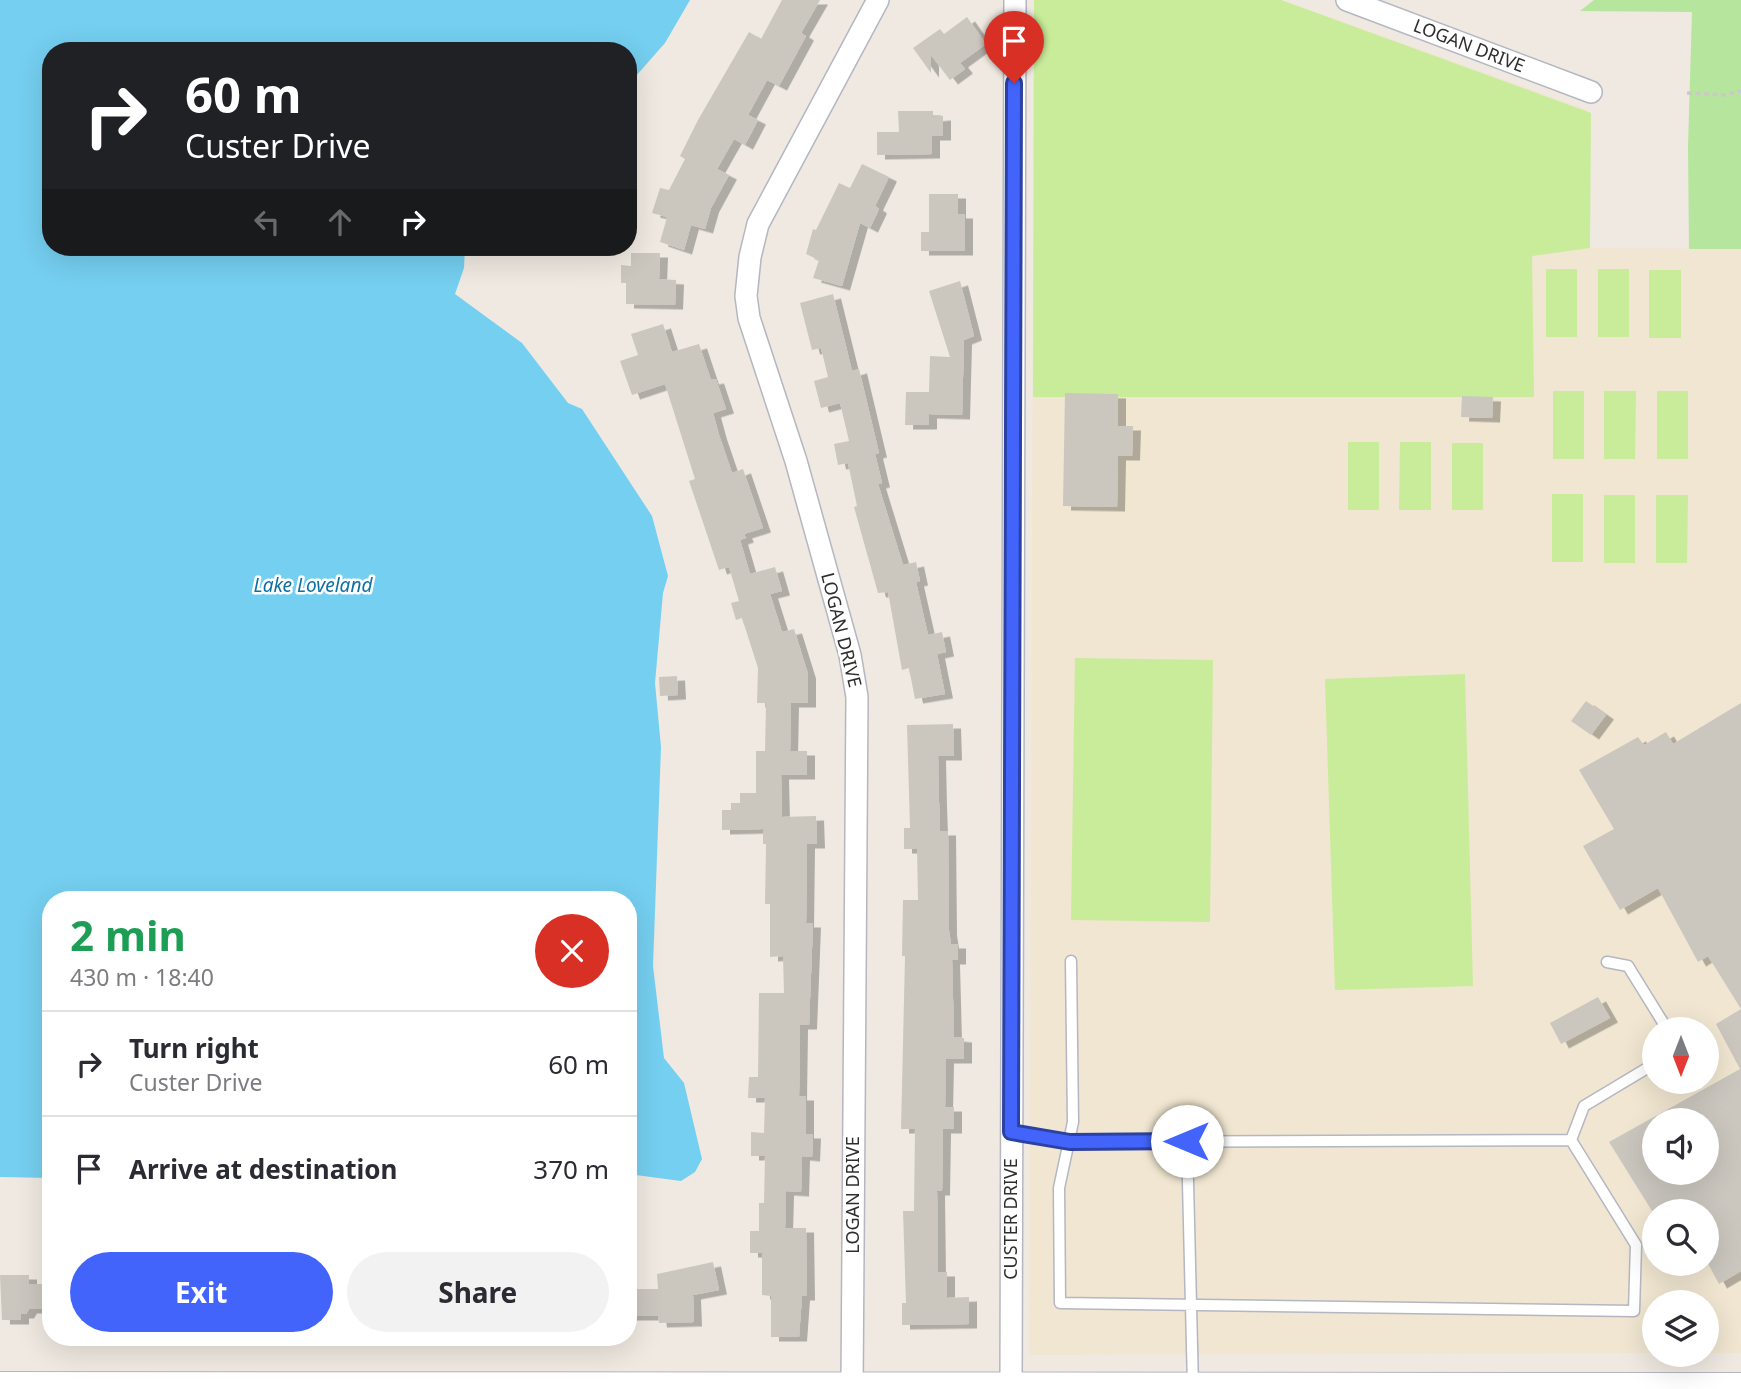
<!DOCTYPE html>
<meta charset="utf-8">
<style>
:root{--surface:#fff;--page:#f2f2f3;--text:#2b2b33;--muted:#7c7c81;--line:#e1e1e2;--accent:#4264fb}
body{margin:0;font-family:"Noto Sans",sans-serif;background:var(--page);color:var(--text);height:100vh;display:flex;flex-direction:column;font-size:26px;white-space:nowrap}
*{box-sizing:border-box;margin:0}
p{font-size:23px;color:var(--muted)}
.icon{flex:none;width:38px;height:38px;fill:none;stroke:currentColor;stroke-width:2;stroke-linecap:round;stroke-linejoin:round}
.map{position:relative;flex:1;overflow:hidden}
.side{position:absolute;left:42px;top:891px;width:595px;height:455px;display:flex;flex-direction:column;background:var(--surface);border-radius:28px;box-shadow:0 7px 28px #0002}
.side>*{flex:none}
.top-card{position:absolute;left:42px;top:42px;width:595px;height:214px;border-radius:28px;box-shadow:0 7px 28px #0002;background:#202124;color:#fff;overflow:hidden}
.needle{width:46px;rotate:180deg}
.fabs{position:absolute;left:1642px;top:1017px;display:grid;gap:14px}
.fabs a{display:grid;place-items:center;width:77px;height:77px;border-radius:50%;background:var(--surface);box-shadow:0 7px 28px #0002;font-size:35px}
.pin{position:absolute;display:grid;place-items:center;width:60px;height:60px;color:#fff;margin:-72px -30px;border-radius:50% 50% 50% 0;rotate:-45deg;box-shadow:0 0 7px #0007}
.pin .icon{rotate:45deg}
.me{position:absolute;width:77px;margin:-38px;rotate:270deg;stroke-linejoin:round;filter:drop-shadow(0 0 5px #0008)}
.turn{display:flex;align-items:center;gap:24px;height:147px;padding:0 28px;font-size:32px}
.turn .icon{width:91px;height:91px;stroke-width:2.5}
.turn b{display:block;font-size:49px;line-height:60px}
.lanes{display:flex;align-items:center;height:66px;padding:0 28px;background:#0003;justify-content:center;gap:35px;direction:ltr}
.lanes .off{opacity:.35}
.round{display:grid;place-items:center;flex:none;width:74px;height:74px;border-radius:37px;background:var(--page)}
.head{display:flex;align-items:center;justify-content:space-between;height:119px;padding:0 28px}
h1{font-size:42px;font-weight:700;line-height:52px;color:#1e9e55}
.cta{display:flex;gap:14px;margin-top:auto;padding:14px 28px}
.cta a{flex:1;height:80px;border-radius:42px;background:var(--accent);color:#fff;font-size:28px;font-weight:700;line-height:80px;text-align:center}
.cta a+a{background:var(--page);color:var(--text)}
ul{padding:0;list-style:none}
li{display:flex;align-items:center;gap:21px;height:105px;padding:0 28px;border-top:2px solid var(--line)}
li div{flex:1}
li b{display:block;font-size:26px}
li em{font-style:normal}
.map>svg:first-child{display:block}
.education{fill:#f0e6d1;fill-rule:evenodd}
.green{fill:#b6e59e}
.pitch{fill:#c9ec9a}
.water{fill:#75cff0}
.building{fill:#cbc7bf;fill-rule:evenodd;filter:url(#shadow)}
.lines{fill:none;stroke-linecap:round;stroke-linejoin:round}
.service-casing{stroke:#b4b7c1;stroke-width:13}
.minor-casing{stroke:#b4b7c1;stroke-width:24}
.secondary-casing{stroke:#b4b7c1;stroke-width:32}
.path{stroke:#c9c9c9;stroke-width:3.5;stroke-dasharray:5 3.5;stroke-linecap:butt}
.service{stroke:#fff;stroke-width:10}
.minor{stroke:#fff;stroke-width:21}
.secondary{stroke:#fff;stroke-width:30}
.route-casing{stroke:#2b41a3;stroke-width:18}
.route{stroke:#4264fb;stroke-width:12}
.labels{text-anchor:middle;stroke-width:5;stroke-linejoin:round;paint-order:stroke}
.street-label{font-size:18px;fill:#2e2e2e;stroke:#fff}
.water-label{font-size:19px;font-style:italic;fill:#0d6fa3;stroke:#fff}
</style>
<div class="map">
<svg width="1741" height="1389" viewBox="0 0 1741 1389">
<defs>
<filter id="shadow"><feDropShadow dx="8" dy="4.5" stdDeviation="0" flood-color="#0004"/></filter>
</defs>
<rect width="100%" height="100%" fill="#efe9e1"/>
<path class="education" d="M1034 0H1282L1588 110 1590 248 1741 249V1353H1706V1302H1654V1353L1029 1355ZM1654 1029H1706V1082H1654ZM1654 1120H1706V1172H1654ZM1654 1211H1706V1264H1654Z"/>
<path class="green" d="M1594 0H1741V249H1689L1688 146 1692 12 1580 11Z"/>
<path class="pitch" d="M1034 0H1281L1591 113 1590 248 1532 256 1534 397H1033Z
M1546 269H1577V337H1546Z
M1598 269H1629V337H1598Z
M1649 270H1681V338H1649Z
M1553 391H1584V459H1553Z
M1604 391H1636L1635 459H1604Z
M1657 391H1688V459H1657Z
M1348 442H1379V510H1348Z
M1400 442H1431V510H1399Z
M1452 443H1483V510H1452Z
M1552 494H1583V562H1552Z
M1604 495H1635V563H1604Z
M1656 495H1688L1687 563H1656Z
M1075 658 1213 660 1210 922 1071 920Z
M1465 674 1473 986 1335 990 1325 679Z"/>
<path class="water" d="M0 0H690L665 43 628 85V51H51V247H465L464 268 455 294 522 343 568 403 582 409 652 516 668 576 663 593 655 683 661 747 653 966 664 1058 684 1083 702 1159 695 1172 681 1181 628 1174V900H51V1178L0 1177Z"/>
<path class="building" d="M782 0H820L801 33 806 36 779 86 767 80 748 115 758 120 745 145 734 139 717 169 729 175 711 208 705 229 691 225 684 250 660 242 667 217 652 213 660 188 669 190 685 159 680 156 698 120 749 32 761 39Z
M967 17 986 44 960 63 965 69 950 80 931 55V73L913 48 940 29 944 34Z
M898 111H933V117L943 116V136H932V154L877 155V132H899Z
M862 164 889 177 875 206 879 209 870 228 860 223 842 286 813 278 819 260 806 254 813 229 816 230 839 183 850 188Z
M929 194H958V214H965V251H921V232H929Z
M631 253H660L659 279 676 280 675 305 626 304V283H621V265L631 266Z
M960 281 974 336 964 340 962 415 929 414V425H905L906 392H929L930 356 950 357 929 291Z
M833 294 852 371 859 369 879 453 875 454 882 483 878 484 903 565 916 562 920 581 916 582 928 635 942 632 946 652 937 654 945 694 915 699 909 668 902 670 888 592 878 593 854 507 857 506 848 463 838 465 834 444 849 441 840 403 821 408 814 381 828 377 821 348 812 350 800 303Z
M663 324 672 352 699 344 711 380 716 379 726 409 713 413 719 435 732 473 743 469 763 528 744 534 746 538 740 540 750 574 775 567 782 591 770 594 782 632 794 629 808 674V703H791L790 751H807V775H781L782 817 816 816 817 844H807L806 923H813L809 1025H800L799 1096H806V1134H813L812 1157 802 1156 801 1192 786 1191 785 1228H806L807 1296H802L799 1337H771V1296L762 1295V1253H750V1231H759V1203H764L765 1156H751V1132L764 1133 765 1098H748L749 1077H758L759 993H784L783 956 770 957V904H765L766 844H763V829L722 830V810H731V803H740V793H756V751H765L766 703H757L758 668 742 618 736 620 731 603 739 601 729 567 719 570 689 481 695 479 665 384 632 395 620 361 638 355 631 334Z
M1065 393 1118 394V426H1133L1132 456H1118L1117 507 1063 506Z
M1462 396 1493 397 1492 418 1461 417Z
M677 676 678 695 660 696 659 677Z
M1586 701 1606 715 1591 735 1571 721Z
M1741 703V1271L1719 1284 1706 1260V1211H1652L1609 1142 1740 1069 1716 1024 1741 1009 1708 956 1698 962 1658 888 1620 910 1583 846 1614 829 1579 770 1638 737 1644 745 1666 732 1673 744ZM1654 1120H1706V1172H1654Z
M953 724 954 756H938L939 802 940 831H948L949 931 951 944H958V960H952L954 1037 964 1038V1059H946L945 1107H954V1129H943L942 1191H937L938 1272H947V1298L969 1297V1324L902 1325V1303H906L903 1211H914L915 1129H901L905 956H902L903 900H918L917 849H904V828H910L907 725Z
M1598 997 1610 1018 1561 1044 1550 1023Z
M713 1262 719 1290 693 1295 694 1322 659 1323 658 1316H628V1289H658L657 1274Z
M0 1275H29V1284H51V1309H29L26 1314H21V1320H2Z"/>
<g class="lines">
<g class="service-casing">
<path id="service" d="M1607 962 1628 966 1667 1029
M1011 1132 1070 1142 1571 1140 1636 1245 1634 1311 1060 1303 1059 1188 1073 1122 1071 961
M1571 1140 1584 1106 1654 1064
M1187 1141 1193 1387"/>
</g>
<g class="minor-casing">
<path id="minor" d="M1347 0 1591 92
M852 1388 857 697 850 655 796 461 749 318 746 296 750 257 758 224 878 0
M1011 1388 1015 0"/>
</g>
<g class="secondary-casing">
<path id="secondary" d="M0 1387 1741 1388"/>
</g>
<path class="path" d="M1687 93 1724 95 1741 91"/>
<use href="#service" class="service"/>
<use href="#minor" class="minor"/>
<use href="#secondary" class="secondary"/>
</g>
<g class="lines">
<g class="route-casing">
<path id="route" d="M1014 83 1011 1132 1070 1142 1187 1141"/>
</g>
<use href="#route" class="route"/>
</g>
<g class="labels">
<g class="street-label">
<text transform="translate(1469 46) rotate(21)" y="6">LOGAN DRIVE</text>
<text transform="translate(841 630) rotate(76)" y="6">LOGAN DRIVE</text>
<text transform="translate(853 1195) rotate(-90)" y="6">LOGAN DRIVE</text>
<text transform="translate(1011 1219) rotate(-90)" y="6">CUSTER DRIVE</text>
</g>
<g class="water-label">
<text x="313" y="592">Lake Loveland</text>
</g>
</g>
</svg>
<div class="fabs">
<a><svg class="needle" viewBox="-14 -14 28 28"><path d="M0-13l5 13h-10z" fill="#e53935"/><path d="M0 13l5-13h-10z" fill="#7c7c81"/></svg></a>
<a><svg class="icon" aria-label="sound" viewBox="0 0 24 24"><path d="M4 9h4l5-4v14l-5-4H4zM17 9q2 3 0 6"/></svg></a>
<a><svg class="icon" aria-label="search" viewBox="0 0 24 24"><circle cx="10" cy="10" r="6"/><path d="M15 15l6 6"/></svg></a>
<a><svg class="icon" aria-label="layers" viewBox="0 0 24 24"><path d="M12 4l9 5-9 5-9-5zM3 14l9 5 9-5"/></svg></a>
</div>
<div class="pin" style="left:1014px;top:83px;background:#d93025"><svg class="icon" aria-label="arrive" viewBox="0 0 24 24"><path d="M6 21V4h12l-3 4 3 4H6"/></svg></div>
<svg class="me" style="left:1187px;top:1141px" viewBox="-20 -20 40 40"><circle r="19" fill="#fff"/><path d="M0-13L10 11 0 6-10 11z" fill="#4264fb"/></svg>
<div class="top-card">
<div class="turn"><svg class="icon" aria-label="right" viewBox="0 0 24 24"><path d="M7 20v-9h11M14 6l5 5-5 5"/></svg><div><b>60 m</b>Custer Drive</div></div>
<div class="lanes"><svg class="icon off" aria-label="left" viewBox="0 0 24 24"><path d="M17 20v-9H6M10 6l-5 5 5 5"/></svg><svg class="icon off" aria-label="ahead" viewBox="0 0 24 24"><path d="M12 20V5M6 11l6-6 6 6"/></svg><svg class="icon" aria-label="right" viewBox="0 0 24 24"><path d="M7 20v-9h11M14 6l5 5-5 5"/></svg></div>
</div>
<section class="side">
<div class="head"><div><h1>2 min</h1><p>430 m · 18:40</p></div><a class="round" style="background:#d93025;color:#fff"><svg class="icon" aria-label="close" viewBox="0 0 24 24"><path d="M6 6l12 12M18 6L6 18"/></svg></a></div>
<ul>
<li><svg class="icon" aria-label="right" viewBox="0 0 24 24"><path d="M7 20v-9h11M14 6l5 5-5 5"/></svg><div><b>Turn right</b><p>Custer Drive</p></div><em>60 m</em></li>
<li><svg class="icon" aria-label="arrive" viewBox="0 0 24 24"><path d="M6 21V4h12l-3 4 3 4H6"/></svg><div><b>Arrive at destination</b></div><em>370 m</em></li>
</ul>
<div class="cta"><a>Exit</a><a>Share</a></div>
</section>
</div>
